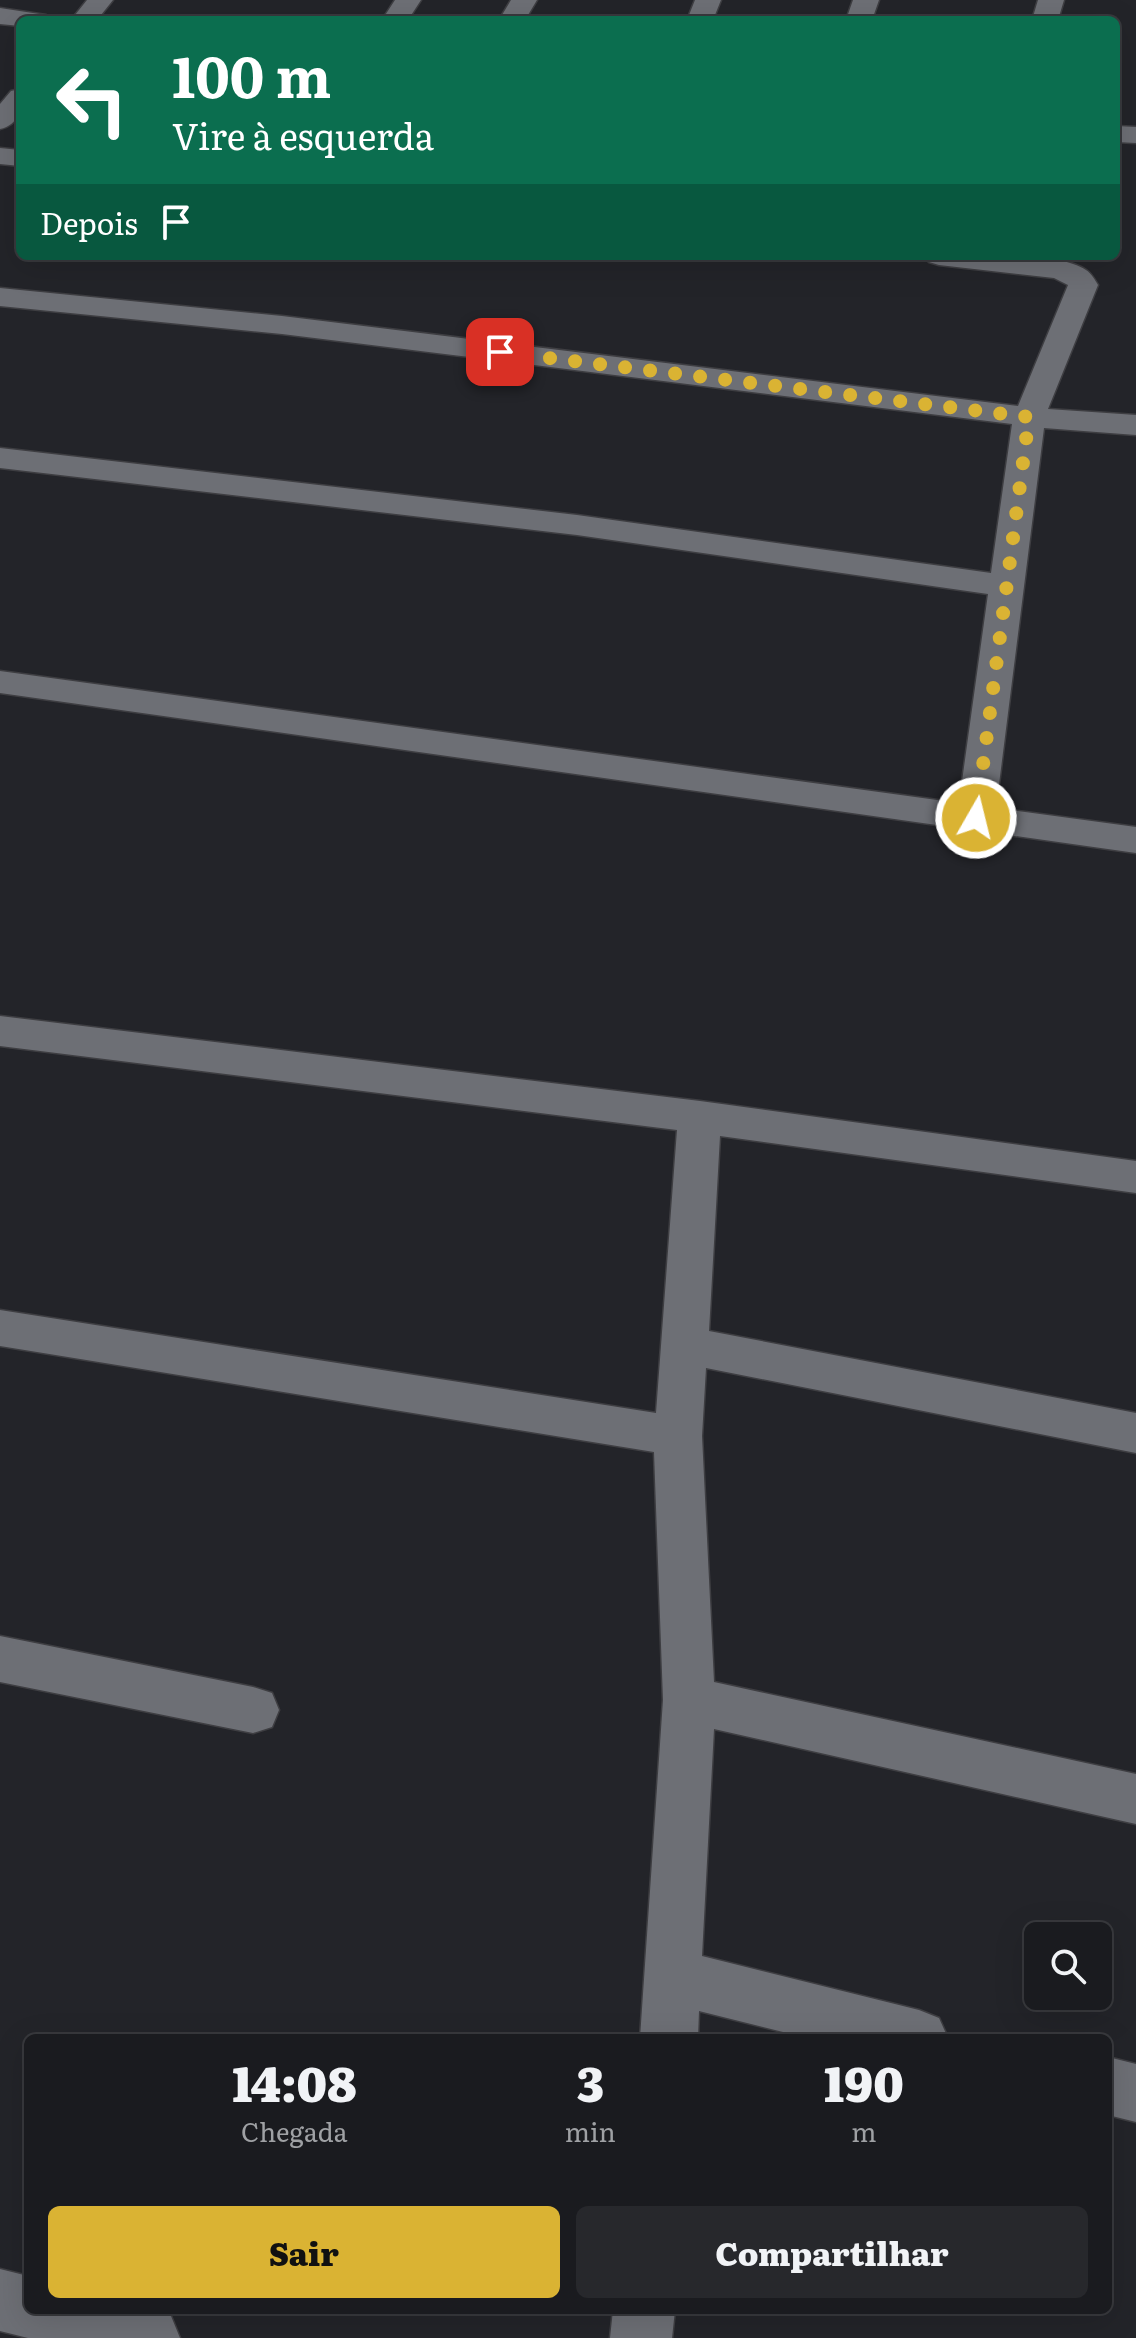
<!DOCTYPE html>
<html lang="pt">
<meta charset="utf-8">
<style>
:root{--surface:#1a1b1f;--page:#27282c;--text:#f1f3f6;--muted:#9fa1a4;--line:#38393d;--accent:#dab333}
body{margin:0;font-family:Literata,serif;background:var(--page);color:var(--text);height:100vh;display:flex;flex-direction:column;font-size:30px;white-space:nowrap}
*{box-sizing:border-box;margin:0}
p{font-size:26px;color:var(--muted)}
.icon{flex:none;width:44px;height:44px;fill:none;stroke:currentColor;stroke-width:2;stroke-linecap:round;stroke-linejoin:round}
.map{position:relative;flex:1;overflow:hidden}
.details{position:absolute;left:24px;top:2034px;width:1088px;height:280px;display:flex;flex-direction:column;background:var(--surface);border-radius:12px;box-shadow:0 8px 32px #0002,0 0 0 2px var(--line)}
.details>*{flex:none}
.hud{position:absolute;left:16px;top:16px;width:1104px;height:244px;border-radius:12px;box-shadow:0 8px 32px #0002,0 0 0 2px var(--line);background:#0b6e4f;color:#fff;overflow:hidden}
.controls{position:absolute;left:1024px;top:1922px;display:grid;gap:16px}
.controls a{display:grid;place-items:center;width:88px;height:88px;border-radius:12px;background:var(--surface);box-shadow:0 8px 32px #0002,0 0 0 2px var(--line);font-size:40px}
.pin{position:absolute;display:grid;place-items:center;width:68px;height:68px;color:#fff;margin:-34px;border-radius:16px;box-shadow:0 4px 12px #0006}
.me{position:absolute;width:88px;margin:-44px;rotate:8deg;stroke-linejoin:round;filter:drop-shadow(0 0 6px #0008)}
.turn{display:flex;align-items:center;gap:28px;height:168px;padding:0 24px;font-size:36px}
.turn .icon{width:104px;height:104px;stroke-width:2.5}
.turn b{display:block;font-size:56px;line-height:68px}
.then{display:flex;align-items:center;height:76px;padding:0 24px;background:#0003;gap:16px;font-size:30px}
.eta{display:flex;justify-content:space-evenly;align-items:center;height:136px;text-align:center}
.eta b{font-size:48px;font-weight:800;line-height:56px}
.cta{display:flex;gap:16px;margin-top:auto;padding:16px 24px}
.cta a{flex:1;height:92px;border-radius:12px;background:var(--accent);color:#111;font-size:32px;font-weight:800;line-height:92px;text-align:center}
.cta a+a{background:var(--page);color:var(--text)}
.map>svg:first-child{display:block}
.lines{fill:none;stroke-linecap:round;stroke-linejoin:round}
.minor-casing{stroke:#3e3e42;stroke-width:3}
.minor{fill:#6d6f75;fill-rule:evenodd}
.route{stroke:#dab333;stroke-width:14;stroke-dasharray:0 25.2}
</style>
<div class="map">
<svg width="1136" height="2338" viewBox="0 0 1136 2338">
<rect width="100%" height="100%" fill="#232429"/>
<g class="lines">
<g class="minor-casing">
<path id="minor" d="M87 0H113L97 20H71Z
M395 0H421L408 20H382Z
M511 0H537L525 20H499Z
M695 0H721L713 20H687Z
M853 0H879L872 20H846Z
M1038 0H1064L1058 20H1032Z
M0 8 46 15 50 20H20V26L0 24Z
M20 89C20 108 21 124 0 129V104L11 91Z
M1116 126 1136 127V143L1116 142Z
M0 148 20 150V166L0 164Z
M924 256C963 256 1055 249 1086 270 1091 273 1095 280 1098 285L1048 409 1136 415V435L1044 428 996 808 1136 827V853L0 693V671L959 803 988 594 577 535 0 468V448L577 515 991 573 1012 424 282 334 0 306V288L282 316 1018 406 1068 285 1054 278 939 265 929 262Z
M0 1016 700 1101 1136 1161V1193L720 1136 709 1331 1136 1413V1453L706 1368 702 1436 714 1682 1136 1774V1824L714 1729 702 1956 919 2010 939 2018 948 2038H807L699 2011 698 2038H640L663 1700 654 1452 0 1346V1310L656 1413 677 1130 0 1046Z
M0 1636 253 1687 272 1693 279 1710 272 1727 253 1733 0 1682Z
M1108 2057 1136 2064V2122L1108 2115Z
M0 2269 28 2276V2310H157L171 2316 180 2338H28L0 2331Z
M613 2310H675L672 2338H610Z"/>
</g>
<use href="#minor" class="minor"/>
</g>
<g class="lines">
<path class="route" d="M500 352 1029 417 976 818"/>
</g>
</svg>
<div class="controls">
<a><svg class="icon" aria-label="search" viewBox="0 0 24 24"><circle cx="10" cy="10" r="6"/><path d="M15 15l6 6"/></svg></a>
</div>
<div class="pin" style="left:500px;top:352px;background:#d93025"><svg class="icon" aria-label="arrive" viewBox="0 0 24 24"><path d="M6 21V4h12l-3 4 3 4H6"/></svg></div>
<svg class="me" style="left:976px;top:818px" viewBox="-20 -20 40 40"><circle r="17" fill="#dab333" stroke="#fff" stroke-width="3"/><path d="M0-11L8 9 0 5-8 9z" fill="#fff"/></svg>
<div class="hud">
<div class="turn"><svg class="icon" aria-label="left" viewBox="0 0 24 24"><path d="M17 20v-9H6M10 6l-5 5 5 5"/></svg><div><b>100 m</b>Vire à esquerda</div></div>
<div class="then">Depois<svg class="icon" aria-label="arrive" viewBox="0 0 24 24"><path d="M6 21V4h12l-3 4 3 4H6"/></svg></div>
</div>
<section class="details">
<div class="eta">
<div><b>14:08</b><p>Chegada</p></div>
<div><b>3</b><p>min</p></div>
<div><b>190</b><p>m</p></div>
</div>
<div class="cta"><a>Sair</a><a>Compartilhar</a></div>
</section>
</div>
